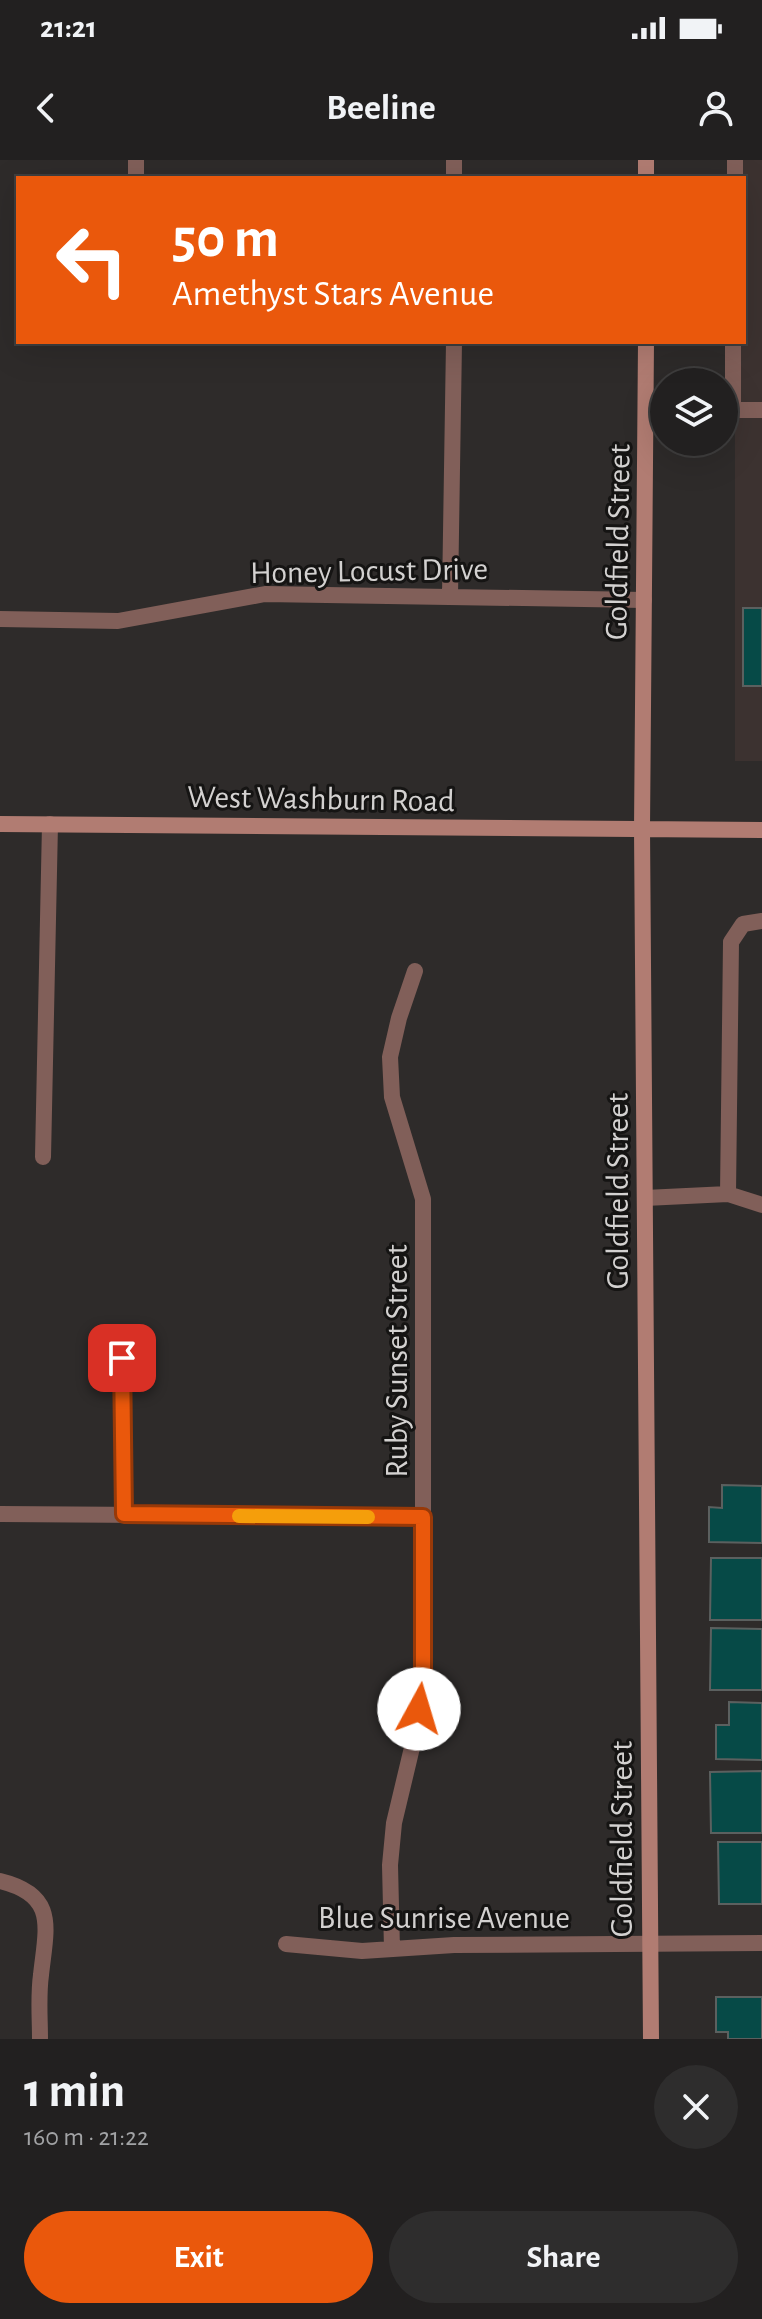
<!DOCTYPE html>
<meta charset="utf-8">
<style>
:root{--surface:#222020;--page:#2e2d2d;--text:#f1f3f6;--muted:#a2a3a5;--line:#3f3e3e;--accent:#ea580c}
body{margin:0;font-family:"Alegreya Sans",sans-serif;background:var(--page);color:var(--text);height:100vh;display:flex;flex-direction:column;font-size:30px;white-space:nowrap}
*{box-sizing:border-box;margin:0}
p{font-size:26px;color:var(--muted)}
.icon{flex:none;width:44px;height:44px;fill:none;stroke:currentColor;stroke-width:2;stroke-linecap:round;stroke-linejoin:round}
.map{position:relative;height:1879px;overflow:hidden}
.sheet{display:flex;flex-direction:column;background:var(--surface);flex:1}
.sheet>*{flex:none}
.hud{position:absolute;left:16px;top:16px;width:730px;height:168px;border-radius:0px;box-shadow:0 8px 32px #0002,0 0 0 2px var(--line);background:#ea580c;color:#fff;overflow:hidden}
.buttons{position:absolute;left:650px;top:208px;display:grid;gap:16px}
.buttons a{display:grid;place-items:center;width:88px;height:88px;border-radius:50%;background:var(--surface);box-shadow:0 8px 32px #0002,0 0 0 2px var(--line);font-size:40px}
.pin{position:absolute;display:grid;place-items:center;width:68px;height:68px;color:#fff;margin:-34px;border-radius:16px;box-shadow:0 4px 12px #0006}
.me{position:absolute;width:88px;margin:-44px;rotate:6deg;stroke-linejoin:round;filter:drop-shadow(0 0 6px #0008)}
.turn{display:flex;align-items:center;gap:28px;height:168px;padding:0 24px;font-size:36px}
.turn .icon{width:104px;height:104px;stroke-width:2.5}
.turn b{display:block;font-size:56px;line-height:68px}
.round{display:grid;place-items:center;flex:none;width:84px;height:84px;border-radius:42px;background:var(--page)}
.headline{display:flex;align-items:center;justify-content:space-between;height:136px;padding:0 24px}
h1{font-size:48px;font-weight:600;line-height:60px}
.primary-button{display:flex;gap:16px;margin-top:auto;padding:16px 24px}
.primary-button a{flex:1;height:92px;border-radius:48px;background:var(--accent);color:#fff;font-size:32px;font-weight:600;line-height:92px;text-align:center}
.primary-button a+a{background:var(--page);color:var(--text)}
.status{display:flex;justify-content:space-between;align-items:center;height:56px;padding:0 40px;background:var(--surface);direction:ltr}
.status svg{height:22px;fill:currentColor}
header{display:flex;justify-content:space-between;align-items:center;height:104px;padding:0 24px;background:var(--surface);font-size:36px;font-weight:600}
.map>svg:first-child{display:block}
.built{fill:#3c3230}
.building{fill:#064a47;stroke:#5b605f;stroke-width:2}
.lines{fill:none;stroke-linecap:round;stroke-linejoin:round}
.lane{stroke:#815f59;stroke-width:16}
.street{stroke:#815f59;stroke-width:16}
.secondary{stroke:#b17c72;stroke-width:16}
.route-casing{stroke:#983908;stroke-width:20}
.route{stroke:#ea580c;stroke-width:14}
.slow{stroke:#f59e0b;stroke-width:14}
.labels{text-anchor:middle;stroke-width:6;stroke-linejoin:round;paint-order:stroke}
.street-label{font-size:32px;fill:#d3d1d0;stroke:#151413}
</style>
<div class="status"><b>21:21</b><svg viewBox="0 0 49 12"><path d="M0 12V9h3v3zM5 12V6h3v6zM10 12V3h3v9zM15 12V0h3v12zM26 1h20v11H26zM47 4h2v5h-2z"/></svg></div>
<header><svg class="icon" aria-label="back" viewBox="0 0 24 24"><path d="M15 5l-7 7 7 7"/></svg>Beeline<svg class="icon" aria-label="person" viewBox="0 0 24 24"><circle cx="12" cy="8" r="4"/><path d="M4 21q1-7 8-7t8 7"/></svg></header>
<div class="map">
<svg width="762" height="1879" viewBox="0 0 762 1879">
<rect width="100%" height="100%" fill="#2e2b2a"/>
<path class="built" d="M735 0H762V601H735V182H744V18H735Z"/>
<path class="building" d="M743 448H762V526H743Z
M722 1325 762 1326V1383L709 1382V1347L722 1348Z
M711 1398H762V1460H710Z
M711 1468 762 1469V1530H710Z
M729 1542 762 1543V1600L716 1599V1565H729Z
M762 1611V1673H711L710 1612Z
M718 1682H762V1744H719Z
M716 1837H762V1879H728V1872H716Z"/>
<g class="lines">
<path class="lane" d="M735 18V0
M733 249V182
M724 250H762
M646 251H664
M43 997 50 664
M728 1034 731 782 743 764 762 761
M645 1038 728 1034 762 1045"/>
<path class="street" d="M454 0V18
M136 18V0
M450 436 454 182
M0 459 118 461 265 434 644 440
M122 1198 124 1354
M0 1354 423 1357
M0 1721C58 1735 46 1768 41 1815 38 1836 40 1858 40 1879
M286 1784 362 1791 454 1785 762 1783
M392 1789 390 1705 394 1663 415 1575 423 1522V1039L392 937 390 897 399 858 415 811"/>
<path class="secondary" d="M646 0V18
M646 182 642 669 651 1879
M0 664 762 670"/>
</g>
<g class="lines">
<g class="route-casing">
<path id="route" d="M122 1198 124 1354 423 1357V1522L419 1549"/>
</g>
<use href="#route" class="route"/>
<path class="slow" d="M239 1356 368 1357"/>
</g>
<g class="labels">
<g class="street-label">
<text transform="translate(617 382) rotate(-89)" y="11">Goldfield Street</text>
<text transform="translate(369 410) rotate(-1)" y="11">Honey Locust Drive</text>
<text transform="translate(321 638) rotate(1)" y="11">West Washburn Road</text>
<text transform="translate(617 1031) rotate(-90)" y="11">Goldfield Street</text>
<text transform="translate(396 1201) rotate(-90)" y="11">Ruby Sunset Street</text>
<text transform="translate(621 1679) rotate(-90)" y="11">Goldfield Street</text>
<text x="444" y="1768">Blue Sunrise Avenue</text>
</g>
</g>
</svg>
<div class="buttons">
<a><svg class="icon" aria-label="layers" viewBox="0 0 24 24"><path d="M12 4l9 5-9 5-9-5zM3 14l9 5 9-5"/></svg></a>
</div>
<div class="pin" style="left:122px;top:1198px;background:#d93025"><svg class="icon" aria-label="arrive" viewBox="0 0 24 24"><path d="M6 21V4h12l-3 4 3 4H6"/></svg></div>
<svg class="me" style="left:419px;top:1549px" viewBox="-20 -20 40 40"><circle r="19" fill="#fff"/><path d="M0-13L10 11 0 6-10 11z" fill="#ea580c"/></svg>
<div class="hud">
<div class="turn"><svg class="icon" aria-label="left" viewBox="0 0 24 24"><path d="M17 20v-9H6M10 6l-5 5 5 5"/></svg><div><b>50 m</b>Amethyst Stars Avenue</div></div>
</div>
</div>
<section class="sheet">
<div class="headline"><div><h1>1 min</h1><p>160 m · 21:22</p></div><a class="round"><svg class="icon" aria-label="close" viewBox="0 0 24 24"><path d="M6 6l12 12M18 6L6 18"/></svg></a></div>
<div class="primary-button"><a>Exit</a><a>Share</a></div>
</section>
